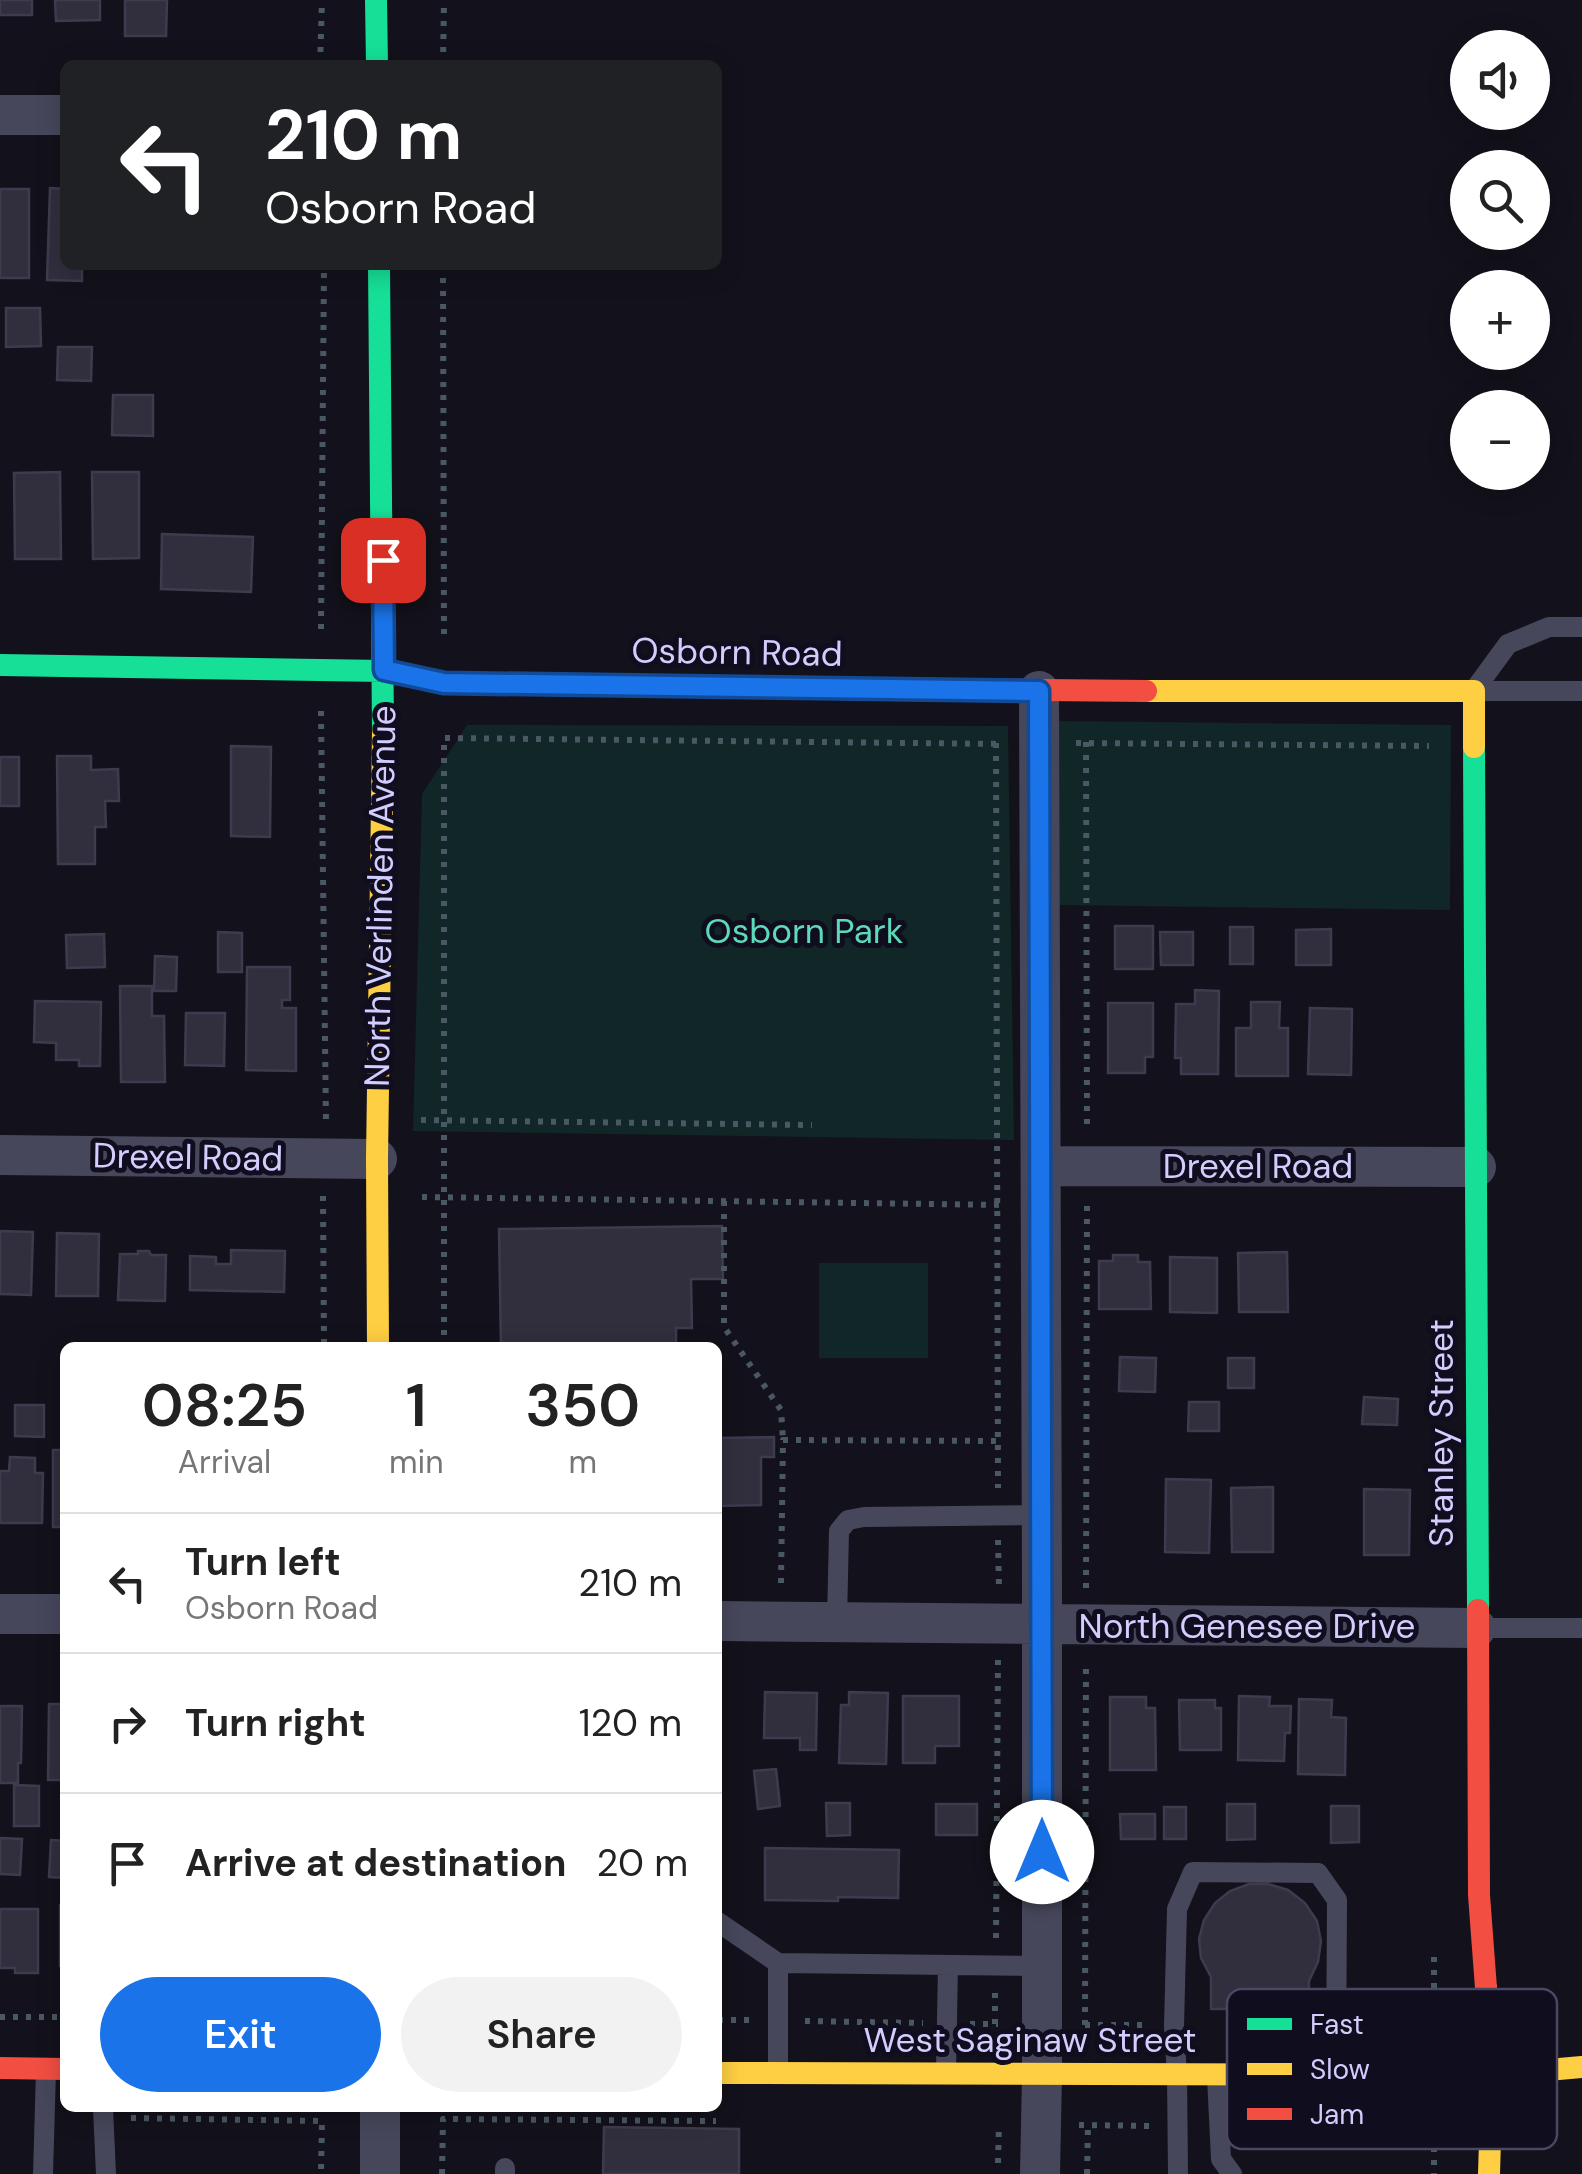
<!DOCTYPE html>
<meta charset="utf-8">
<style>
:root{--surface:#fff;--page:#f2f2f2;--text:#222;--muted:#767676;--line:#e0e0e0;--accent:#1a73e8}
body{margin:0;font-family:"DM Sans",sans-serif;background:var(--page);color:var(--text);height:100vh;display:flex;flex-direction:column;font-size:38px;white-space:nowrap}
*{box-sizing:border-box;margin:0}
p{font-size:32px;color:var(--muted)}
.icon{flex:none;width:55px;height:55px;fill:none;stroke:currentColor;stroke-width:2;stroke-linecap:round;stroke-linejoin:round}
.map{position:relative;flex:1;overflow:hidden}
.panel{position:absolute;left:60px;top:1342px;width:662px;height:770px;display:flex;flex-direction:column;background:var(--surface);border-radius:15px;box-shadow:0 5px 25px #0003}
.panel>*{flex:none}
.hud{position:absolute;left:60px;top:60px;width:662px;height:210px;border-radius:15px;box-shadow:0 5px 25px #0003;background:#202124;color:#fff;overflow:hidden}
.tools{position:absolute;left:1450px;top:30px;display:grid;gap:20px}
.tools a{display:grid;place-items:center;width:100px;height:100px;border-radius:50%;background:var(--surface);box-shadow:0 5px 25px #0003;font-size:50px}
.pin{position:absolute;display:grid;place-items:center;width:85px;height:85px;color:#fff;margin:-42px;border-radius:20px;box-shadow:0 5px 15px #0006}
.me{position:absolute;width:110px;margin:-55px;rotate:0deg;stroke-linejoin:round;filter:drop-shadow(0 0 8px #0008)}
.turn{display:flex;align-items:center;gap:35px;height:210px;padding:0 40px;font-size:45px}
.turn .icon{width:130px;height:130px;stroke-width:2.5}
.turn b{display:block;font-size:70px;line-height:85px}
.eta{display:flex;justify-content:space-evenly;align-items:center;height:170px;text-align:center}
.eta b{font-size:60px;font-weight:600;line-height:70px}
.action{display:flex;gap:20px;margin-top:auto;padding:20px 40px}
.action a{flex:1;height:115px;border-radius:60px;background:var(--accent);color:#fff;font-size:40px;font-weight:600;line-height:115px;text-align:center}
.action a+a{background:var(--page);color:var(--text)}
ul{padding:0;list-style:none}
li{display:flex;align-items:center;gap:30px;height:140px;padding:0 40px;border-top:2px solid var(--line)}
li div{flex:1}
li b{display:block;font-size:38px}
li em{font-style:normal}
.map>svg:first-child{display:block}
.green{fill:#112626}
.building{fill:#312f3e;stroke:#3e3b4f;stroke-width:2.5}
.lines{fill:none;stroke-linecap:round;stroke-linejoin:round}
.path{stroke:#4a5864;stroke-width:6;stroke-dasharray:5 8;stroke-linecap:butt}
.lane{stroke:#47475c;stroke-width:20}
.street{stroke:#47475c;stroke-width:40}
.fast{stroke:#16e098;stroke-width:22}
.slow{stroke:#ffcf43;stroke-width:22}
.jam{stroke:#f24e42;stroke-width:22}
.route-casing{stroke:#114b97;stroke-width:25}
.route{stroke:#1a73e8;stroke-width:18}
.labels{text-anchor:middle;stroke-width:10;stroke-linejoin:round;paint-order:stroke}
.street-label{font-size:35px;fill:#d2cdfd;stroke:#100d1f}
.park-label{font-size:35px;fill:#5cdaba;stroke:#100d1f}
.key{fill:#100d1f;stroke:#4a4762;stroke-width:2.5}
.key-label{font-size:28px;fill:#d2cdfd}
</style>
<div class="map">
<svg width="1582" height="2174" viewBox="0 0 1582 2174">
<rect width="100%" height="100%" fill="#13111b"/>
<path class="green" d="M1058 721 1451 725 1450 910 1056 905Z
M467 725 1008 726 1014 1140 413 1131 422 794Z
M819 1263H928V1358H819Z"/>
<path class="building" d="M0 0H32V15H0Z
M55 0H100V20L56 21Z
M125 0H167L166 36H125Z
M50 188 65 189V265H82V281L47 280Z
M0 189H29V278H0Z
M6 308H40L41 346 6 347Z
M58 347H92L91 381 57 380Z
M113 395H153V436L112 435Z
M60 472 61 559H15L14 473Z
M92 472H139V558L93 559Z
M162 534 253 537 251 592 161 589Z
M231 746 271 747 270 837 231 836Z
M57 756H91V770L118 769 119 801H105L106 827H95V864H58Z
M0 757H19V806H0Z
M1115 926H1153V969H1115Z
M1230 927H1253V964H1230Z
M1331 929V965H1296V930Z
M218 932 242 933V972H218Z
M1160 932H1193V965H1161Z
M104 934 105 967 67 968 66 935Z
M155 956 177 957 176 991H154Z
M247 967H290V1000H282V1008H296V1071L246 1070Z
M120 986H152V1016H164L165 1082H121Z
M1195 990 1219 991 1218 1074H1181V1058H1175L1176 1004H1195Z
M35 1001 101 1002 100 1066H79V1060H56V1043L34 1042Z
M1251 1002H1280L1279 1028H1288V1076H1236V1028H1251Z
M1108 1003H1153V1057H1145V1073H1108Z
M1310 1008 1352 1009 1351 1075 1308 1074Z
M186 1013H225L224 1066 185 1065Z
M722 1226 723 1279H691L692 1328H676V1348H501L499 1229Z
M0 1231 33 1232 31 1295 0 1294Z
M57 1233 99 1234 98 1296H56Z
M231 1250 285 1251 284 1292 190 1290V1256L216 1257V1264H231Z
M138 1251H149L151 1255H166L165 1301 118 1300 120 1254H138Z
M1287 1252 1288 1312H1239L1238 1253Z
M1113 1255H1138V1262H1150L1151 1309H1099V1261H1113Z
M1170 1257 1217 1258V1313L1170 1312Z
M1120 1357 1156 1358 1155 1392 1119 1391Z
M1228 1358H1254V1388H1228Z
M1364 1397 1398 1399 1397 1425 1362 1424Z
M1189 1402H1219V1431H1188Z
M15 1405H44V1437L15 1436Z
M774 1437V1457H761V1505L718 1506V1438Z
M53 1450H65V1527H53Z
M10 1457 35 1458V1473H43L42 1523H0V1471H9Z
M1166 1479 1211 1480 1209 1553 1165 1552Z
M1273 1487V1552H1232L1231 1488Z
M1364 1489 1410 1490 1409 1555H1364Z
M765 1692 817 1693 816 1750H800V1738H764Z
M849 1692 888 1693 886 1764 839 1763 841 1705H849Z
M903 1696H959V1746H935V1763H903Z
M1239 1696 1270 1697 1269 1706H1291L1290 1733H1285L1284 1761 1238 1760Z
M1110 1697H1146V1708H1155L1156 1770H1110Z
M1299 1699 1332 1700 1331 1717 1346 1718 1345 1775 1298 1774Z
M1179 1700H1215V1708H1221V1750H1180Z
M49 1704H65V1780H48Z
M0 1706H22L21 1763H18V1783H0Z
M776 1769 780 1806 758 1809 754 1771Z
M14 1785 39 1786V1826H14Z
M826 1803H850V1835L827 1836Z
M936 1804H977V1835H936Z
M1227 1804H1255V1839L1227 1840Z
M1331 1806H1359V1842L1331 1843Z
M1164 1807H1186V1839H1164Z
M1120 1814H1155V1839H1121Z
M0 1838 22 1839 20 1875 0 1874Z
M51 1840 65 1841V1878L49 1877Z
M765 1848 899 1850 898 1898 838 1897V1901L765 1900Z
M1249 1884H1268L1288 1890 1305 1903 1317 1921 1321 1941 1318 1962 1309 1981V2009H1211V1977L1201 1958 1199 1939 1204 1920 1215 1903 1230 1891Z
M60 1905H65V1966H60Z
M0 1909H38V1973H15V1968H0Z
M604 2127 739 2129V2174H603Z"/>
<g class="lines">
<path class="path" d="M320 65 322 0
M443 65 444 0
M443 265 444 639
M321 629 324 265
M321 711 326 1123
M1086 742 1087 1128
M996 743 998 1488
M1076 743 1429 746
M421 1120 812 1125
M323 1196 324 1348
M422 1197 1005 1205
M724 1201V1327L781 1410 783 1440
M444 1348V738L1004 744
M998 1540 999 1588
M781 1583 783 1440 998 1441
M1086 1588 1087 1201
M996 1938 998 1660
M1434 1957V2029
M0 2017H65
M718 2020H753
M805 2021 923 2023
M970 2024H998
M995 2024V1990
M1085 2025 1086 1661
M1085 2025H1148
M131 2118 322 2121 321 2174
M1079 2125 1151 2126
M1244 2126 1434 2129V2174
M998 2163 999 2124
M442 2174 443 2119 716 2121
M1087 2174 1088 2125"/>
<path class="lane" d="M1475 689 1508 644 1549 627H1582
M1476 691H1582
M837 1622 839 1531 848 1520 864 1517 1041 1515
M1478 1628H1582
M718 1922 778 1963
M778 2072V1963L1042 1966
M946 2073 948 1965
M1217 2077 1221 2159 1232 2174
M103 2108 106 2174
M43 2174 46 2071
M505 2174V2168
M1178 2174 1177 2075 1174 2026 1177 1909 1193 1872 1318 1873 1337 1900 1336 2074"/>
<path class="street" d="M0 115H65
M1039 691 1042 1586V2075L1040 2174
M0 1155 377 1159
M1041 1166 1476 1167
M0 1614H65
M718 1621 1476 1628
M380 2174V2108"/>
<path class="fast" d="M376 0 377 65
M379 265 383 731
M0 665 384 671 444 683 635 686
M1474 747 1478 1610"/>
<path class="slow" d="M1146 691H1474V747
M378 1348 377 1159 383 731
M1486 1988 1492 2075 1489 2174
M718 2073 1492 2075 1582 2067"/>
<path class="jam" d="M635 686 1146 691
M1478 1610 1479 1895 1486 1988
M0 2068 65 2069"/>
</g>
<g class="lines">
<g class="route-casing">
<path id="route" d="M383 560 384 670 444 683 1039 691 1042 1852"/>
</g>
<use href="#route" class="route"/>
</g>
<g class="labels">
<g class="street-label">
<text transform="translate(737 652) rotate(1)" y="12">Osborn Road</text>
<text transform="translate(380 896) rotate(-89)" y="12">North Verlinden Avenue</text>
<text transform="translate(188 1157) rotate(1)" y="12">Drexel Road</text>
<text x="1258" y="1178">Drexel Road</text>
<text transform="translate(1441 1433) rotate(-90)" y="12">Stanley Street</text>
<text x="1247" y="1638">North Genesee Drive</text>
<text x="1030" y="2052">West Saginaw Street</text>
</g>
<g class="park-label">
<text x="804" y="943">Osborn Park</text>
</g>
</g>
<rect x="1227" y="1989" width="330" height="160" rx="15" class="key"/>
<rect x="1247" y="2018" width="45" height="12" fill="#16e098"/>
<rect x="1247" y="2063" width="45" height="12" fill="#ffcf43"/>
<rect x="1247" y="2108" width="45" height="12" fill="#f24e42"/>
<g class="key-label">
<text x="1310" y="2034">Fast</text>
<text x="1310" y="2079">Slow</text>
<text x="1310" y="2124">Jam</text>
</g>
</svg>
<div class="tools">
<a><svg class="icon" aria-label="sound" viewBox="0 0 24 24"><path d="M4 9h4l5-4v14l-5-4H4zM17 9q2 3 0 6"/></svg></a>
<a><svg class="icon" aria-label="search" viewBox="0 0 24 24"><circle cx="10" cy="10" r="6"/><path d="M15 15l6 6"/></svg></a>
<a>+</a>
<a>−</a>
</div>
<div class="pin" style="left:383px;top:560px;background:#d93025"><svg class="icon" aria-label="arrive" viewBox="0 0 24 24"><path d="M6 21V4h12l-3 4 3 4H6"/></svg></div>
<svg class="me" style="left:1042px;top:1852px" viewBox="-20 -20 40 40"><circle r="19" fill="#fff"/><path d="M0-13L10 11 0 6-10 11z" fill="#1a73e8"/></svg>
<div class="hud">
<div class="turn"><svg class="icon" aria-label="left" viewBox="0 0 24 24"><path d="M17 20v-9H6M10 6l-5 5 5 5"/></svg><div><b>210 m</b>Osborn Road</div></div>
</div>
<section class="panel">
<div class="eta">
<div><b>08:25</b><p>Arrival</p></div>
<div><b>1</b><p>min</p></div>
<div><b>350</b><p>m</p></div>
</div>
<ul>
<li><svg class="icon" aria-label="left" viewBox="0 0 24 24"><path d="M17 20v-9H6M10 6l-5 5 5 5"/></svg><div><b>Turn left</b><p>Osborn Road</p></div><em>210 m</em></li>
<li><svg class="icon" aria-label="right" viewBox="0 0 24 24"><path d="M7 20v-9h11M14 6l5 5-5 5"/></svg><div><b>Turn right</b></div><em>120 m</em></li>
<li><svg class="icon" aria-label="arrive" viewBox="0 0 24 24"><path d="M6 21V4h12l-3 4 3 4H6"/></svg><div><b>Arrive at destination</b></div><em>20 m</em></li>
</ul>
<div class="action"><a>Exit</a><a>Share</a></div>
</section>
</div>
